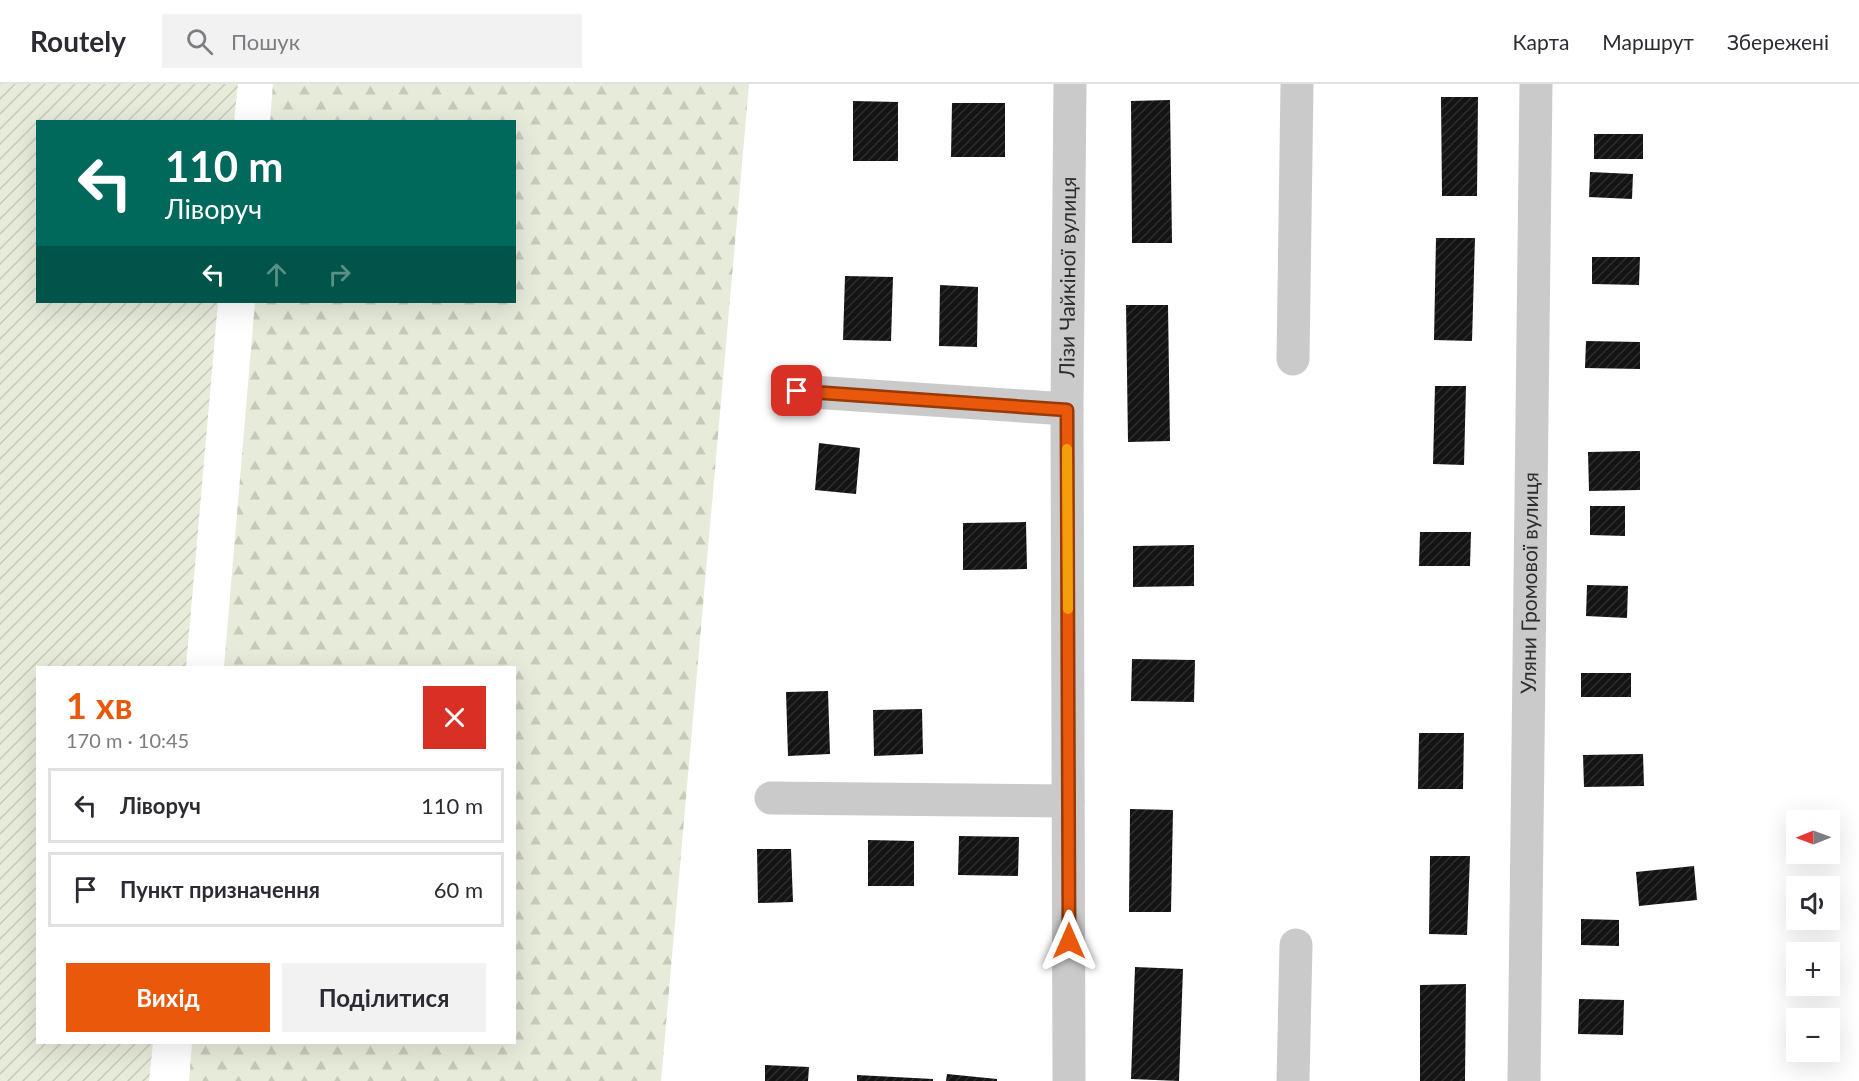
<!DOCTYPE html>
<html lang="uk">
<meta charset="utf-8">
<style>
:root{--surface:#fff;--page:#f2f2f3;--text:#2b2b33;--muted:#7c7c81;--line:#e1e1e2;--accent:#ea580c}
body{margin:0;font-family:Lato,sans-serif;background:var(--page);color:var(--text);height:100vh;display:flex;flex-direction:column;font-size:22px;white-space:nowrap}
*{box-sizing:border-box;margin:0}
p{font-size:20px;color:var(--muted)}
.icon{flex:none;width:33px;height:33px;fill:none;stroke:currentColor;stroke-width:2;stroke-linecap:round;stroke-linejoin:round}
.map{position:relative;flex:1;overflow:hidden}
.details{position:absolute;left:36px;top:582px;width:480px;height:378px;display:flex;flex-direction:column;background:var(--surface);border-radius:0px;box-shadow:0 6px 24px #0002}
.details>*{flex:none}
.top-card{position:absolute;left:36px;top:36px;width:480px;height:183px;border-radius:0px;box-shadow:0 6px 24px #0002;background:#00695c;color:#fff;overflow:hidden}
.needle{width:39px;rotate:269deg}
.fabs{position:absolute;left:1786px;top:726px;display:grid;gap:12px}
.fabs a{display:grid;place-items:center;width:54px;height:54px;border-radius:0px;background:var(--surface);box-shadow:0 6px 24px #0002;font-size:30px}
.pin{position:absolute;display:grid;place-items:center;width:51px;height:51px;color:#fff;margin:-26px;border-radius:12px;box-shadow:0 3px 9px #0006}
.me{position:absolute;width:66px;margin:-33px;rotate:0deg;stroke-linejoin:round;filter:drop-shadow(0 0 4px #0008)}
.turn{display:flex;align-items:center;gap:21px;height:126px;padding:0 30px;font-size:27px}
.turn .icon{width:78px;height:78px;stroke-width:2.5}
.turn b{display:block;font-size:42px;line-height:51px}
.lanes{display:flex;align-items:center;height:57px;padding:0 30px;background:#0003;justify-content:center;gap:30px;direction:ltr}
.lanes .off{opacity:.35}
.round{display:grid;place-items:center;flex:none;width:63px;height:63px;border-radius:0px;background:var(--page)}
.summary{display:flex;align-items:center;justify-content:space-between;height:102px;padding:0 30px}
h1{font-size:36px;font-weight:700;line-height:45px;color:var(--accent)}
.action{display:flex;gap:12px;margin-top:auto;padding:12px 30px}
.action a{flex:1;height:69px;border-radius:0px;background:var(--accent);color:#fff;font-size:24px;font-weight:700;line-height:69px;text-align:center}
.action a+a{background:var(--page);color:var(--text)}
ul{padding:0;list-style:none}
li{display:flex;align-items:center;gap:18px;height:75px;margin:0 12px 9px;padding:0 18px;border:3px solid var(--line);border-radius:0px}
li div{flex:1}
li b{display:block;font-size:22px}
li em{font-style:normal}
header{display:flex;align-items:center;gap:36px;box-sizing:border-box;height:84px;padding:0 30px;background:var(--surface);border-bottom:2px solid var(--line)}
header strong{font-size:28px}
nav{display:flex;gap:33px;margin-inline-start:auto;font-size:21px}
.search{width:420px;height:54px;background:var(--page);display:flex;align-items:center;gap:15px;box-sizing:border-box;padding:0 21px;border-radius:0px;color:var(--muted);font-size:22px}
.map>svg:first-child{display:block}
.forest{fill:url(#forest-firs)}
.garden{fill:url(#garden-furrows)}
.building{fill:url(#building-hatch)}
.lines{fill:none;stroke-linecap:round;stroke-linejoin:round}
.minor{stroke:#cacaca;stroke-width:33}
.route-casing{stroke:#983908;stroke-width:15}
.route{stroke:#ea580c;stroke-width:10}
.slow{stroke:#f59e0b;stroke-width:10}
.labels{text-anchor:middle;stroke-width:6;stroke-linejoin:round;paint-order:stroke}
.street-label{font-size:21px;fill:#2d2d2d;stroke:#fff}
</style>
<header>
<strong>Routely</strong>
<div class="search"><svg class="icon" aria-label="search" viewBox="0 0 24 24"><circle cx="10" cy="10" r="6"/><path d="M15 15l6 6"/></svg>Пошук</div>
<nav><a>Карта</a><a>Маршрут</a><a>Збережені</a></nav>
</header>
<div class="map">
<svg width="1859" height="997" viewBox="0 0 1859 997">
<defs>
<pattern id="forest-firs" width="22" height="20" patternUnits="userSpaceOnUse" patternTransform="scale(1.5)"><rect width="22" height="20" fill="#e7ebda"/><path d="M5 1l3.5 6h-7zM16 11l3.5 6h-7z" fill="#c6cabb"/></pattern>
<pattern id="garden-furrows" width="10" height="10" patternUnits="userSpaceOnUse" patternTransform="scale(1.5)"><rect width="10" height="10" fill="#e7ebda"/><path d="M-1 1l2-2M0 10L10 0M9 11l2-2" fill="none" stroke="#c6cabb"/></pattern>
<pattern id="building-hatch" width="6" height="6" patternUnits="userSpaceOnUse" patternTransform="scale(1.5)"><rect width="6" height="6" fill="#141414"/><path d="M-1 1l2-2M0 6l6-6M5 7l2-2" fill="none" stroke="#2e2e2e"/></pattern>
</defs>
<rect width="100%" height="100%" fill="#fff"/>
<path class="forest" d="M273 0H749L661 997H189L192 959 514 958V584L224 583 255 218H514V38L270 37Z"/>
<path class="garden" d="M0 0H238L234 37 38 38V218H218L186 583 38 584V958L153 959 149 997H0Z"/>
<path class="building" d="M1441 13H1478L1477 112H1442Z
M1170 16 1172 159H1132L1131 17Z
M853 17 898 18V77H853Z
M952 19H1005V73H951Z
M1594 50H1643V75H1594Z
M1590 88 1633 90 1632 115 1589 113Z
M1436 154H1475L1472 257 1434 256Z
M1592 173H1640L1639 201 1592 200Z
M845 192 893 193 891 257 843 256Z
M940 201 978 203 977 263 939 262Z
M1126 221H1168L1170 357 1128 358Z
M1586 257 1640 258V285L1585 284Z
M1435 302H1466L1464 381 1433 380Z
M819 359 860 364 856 410 815 406Z
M1640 367V406L1589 407 1588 368Z
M1590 422H1625V452L1590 451Z
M1026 438 1027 485 963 486V439Z
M1420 448H1471L1470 482H1419Z
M1194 461V502L1133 503V462Z
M1587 501 1628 502 1627 534 1586 532Z
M1132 575 1195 576 1194 618 1131 617Z
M1581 589H1631V613H1581Z
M828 607 830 670 788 672 786 608Z
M922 625 923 670 874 672 873 626Z
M1419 649H1464L1463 705H1418Z
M1643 670 1644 702 1584 703 1583 671Z
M1130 725 1173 726 1171 828H1129Z
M959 752 1019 753 1018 792 958 791Z
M868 756 914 757V802H868Z
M757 765H791L793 818 758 819Z
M1430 772H1470L1467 851 1429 850Z
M1694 782 1697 816 1639 822 1636 788Z
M1581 835 1619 836V862L1581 861Z
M1135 883 1183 885 1179 997 1131 995Z
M1466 900 1465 997H1420V901Z
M1579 915 1624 916 1623 951 1578 950Z
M765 981 809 983 808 997H765Z
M947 990 997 995V997H946Z
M857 991 933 995V997H857Z"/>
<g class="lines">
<g class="minor">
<path d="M1293 275 1297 0"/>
<path d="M797 307 1067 325"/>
<path d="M771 714 1068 717"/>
<path id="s1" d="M1069 997 1067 325 1070 0"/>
<path d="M1293 997 1296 861"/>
<path id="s2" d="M1524 997 1536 0"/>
</g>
</g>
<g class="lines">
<g class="route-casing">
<path id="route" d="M797 307 1067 326 1069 857"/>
</g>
<use href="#route" class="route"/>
<path class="slow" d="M1067 365 1068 525"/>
</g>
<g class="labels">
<g class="street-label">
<text dy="7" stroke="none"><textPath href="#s1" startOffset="804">Лізи Чайкіної вулиця</textPath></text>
<text dy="7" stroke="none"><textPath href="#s2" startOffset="498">Уляни Громової вулиця</textPath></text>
</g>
</g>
</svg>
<div class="fabs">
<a><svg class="needle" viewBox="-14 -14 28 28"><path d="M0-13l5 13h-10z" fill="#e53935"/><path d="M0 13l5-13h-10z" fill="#7c7c81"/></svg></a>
<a><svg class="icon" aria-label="sound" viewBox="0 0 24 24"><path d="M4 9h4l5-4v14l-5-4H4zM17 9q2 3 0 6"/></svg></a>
<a>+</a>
<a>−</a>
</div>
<div class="pin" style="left:797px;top:307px;background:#d93025"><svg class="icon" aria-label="arrive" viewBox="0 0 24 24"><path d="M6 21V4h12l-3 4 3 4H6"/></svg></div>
<svg class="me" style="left:1069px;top:857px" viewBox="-20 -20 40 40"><path d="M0-17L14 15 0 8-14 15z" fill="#ea580c" stroke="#fff" stroke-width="4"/></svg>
<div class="top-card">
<div class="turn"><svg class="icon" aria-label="left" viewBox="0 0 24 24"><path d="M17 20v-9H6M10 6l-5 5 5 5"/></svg><div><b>110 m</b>Ліворуч</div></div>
<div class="lanes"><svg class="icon" aria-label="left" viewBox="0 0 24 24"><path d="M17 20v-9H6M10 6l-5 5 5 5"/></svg><svg class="icon off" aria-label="ahead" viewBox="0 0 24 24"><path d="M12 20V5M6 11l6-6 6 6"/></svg><svg class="icon off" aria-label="right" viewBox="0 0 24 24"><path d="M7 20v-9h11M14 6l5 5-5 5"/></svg></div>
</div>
<section class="details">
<div class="summary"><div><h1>1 хв</h1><p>170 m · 10:45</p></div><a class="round" style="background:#d93025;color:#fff"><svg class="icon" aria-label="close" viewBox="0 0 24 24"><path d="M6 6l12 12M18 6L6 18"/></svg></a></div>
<ul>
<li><svg class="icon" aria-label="left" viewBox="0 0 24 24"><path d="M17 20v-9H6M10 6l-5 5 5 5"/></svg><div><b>Ліворуч</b></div><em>110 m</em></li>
<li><svg class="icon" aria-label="arrive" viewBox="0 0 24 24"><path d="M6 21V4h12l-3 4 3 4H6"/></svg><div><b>Пункт призначення</b></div><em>60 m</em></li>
</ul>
<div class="action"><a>Вихід</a><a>Поділитися</a></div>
</section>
</div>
